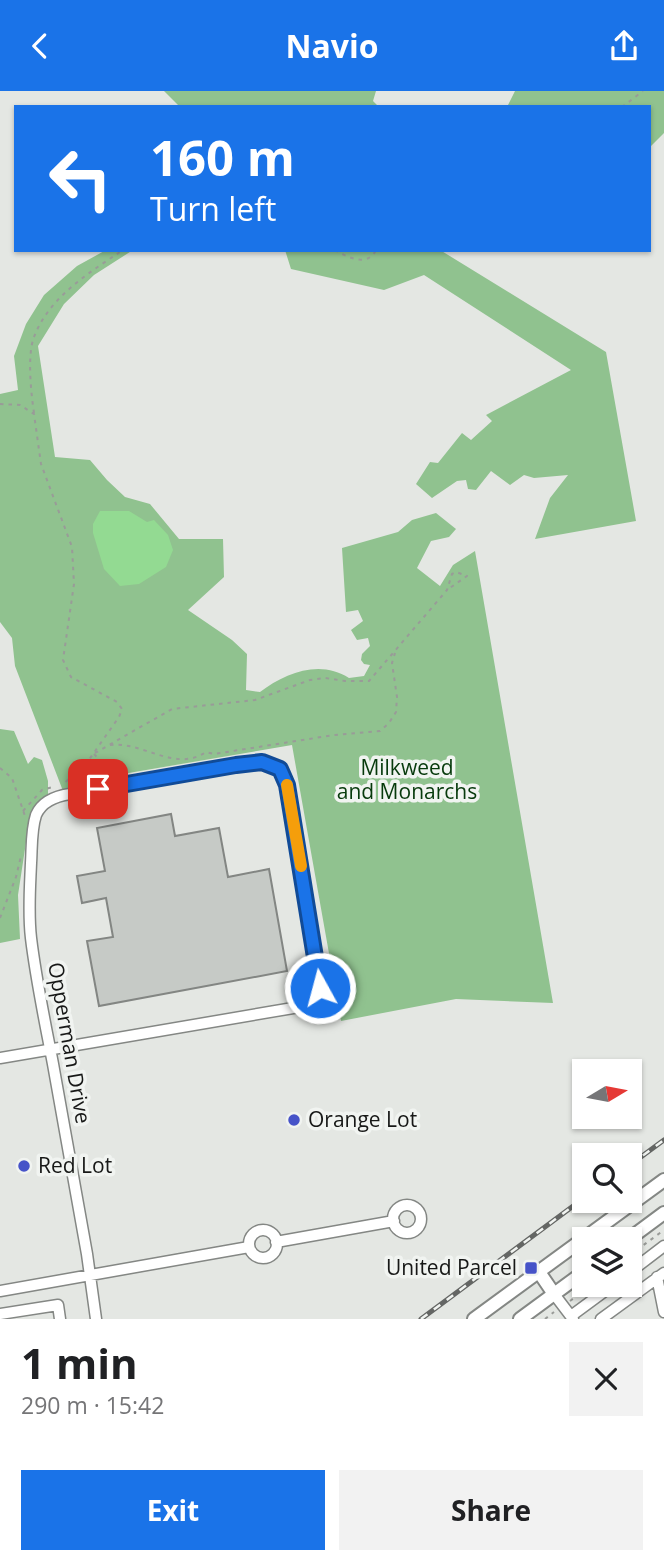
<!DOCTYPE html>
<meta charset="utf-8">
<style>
:root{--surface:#fff;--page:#f2f2f2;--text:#202124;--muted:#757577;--accent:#1a73e8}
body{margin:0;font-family:"Open Sans",sans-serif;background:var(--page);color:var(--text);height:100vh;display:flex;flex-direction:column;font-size:26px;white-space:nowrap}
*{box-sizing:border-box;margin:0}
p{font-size:23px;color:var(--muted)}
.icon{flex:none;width:38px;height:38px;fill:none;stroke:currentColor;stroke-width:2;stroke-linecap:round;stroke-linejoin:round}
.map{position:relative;height:1228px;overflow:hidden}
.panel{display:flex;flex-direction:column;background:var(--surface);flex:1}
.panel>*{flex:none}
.banner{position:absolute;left:14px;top:14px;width:637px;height:147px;border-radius:0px;box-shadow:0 2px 5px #0004;background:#1a73e8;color:#fff;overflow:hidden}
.needle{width:46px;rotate:80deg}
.fabs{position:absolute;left:572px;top:968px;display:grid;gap:14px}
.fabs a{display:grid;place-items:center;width:70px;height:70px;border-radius:0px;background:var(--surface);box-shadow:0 2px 5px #0004;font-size:35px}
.pin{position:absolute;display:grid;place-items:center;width:60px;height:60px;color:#fff;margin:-30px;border-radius:14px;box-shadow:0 4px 10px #0006}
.me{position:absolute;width:77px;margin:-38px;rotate:353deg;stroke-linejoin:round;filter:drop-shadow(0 0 5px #0008)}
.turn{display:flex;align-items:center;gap:24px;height:147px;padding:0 21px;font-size:32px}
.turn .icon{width:91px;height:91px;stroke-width:2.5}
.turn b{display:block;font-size:49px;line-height:60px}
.round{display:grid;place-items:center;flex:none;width:74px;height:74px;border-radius:0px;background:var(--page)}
.overview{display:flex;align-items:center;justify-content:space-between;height:119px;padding:0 21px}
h1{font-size:42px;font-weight:700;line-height:52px}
.button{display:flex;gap:14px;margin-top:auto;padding:14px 21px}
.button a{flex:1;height:80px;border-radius:0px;background:var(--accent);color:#fff;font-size:28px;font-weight:700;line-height:80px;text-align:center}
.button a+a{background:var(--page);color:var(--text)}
header{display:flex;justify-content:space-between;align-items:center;height:91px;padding:0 21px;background:var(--accent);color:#fff;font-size:32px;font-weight:700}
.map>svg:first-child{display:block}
.green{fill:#90c28f}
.water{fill:#93da92}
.building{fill:#c6cac6;stroke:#838683;stroke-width:2}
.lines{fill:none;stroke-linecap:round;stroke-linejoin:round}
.minor-casing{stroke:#848784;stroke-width:13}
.major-casing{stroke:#848784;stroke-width:16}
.path{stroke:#999b98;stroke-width:2;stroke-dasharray:3.5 5;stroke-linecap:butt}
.minor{stroke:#fff;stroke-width:10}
.major{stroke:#fff;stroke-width:12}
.rail-casing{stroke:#646664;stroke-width:5}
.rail{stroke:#f1f4f1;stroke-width:2.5;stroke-dasharray:8;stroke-linecap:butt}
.route-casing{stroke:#114b97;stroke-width:18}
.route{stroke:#1a73e8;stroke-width:12}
.slow{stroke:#f59e0b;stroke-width:12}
.poi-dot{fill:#4653c8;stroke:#f1f4f1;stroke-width:2.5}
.labels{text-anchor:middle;stroke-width:7;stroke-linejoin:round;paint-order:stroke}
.park-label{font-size:21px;fill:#073a0c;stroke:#f1f4f1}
.street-label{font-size:21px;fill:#171817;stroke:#f1f4f1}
.poi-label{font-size:21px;fill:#171817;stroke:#f1f4f1;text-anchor:start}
</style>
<header><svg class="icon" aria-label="back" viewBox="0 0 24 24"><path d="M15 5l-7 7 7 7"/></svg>Navio<svg class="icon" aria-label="share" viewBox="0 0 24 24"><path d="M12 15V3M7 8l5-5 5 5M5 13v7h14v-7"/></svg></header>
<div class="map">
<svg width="664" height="1228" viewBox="0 0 664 1228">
<rect width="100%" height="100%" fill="#e4e7e3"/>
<path class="green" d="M164 0H376L373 10 379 16H180Z
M515 0H664V42L649 57V16H507Z
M106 159H140H133L94 184 64 213 38 255 55 366 90 369 107 389 125 406 150 413 179 448H223L224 486 188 519 232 549 247 563 246 599 260 601C285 582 320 568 349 587L364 585 370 574 364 573 361 569 362 563 370 555 368 547 357 549 351 539 363 530 358 519 346 521 342 457 398 441 412 429 436 422 456 438 449 446 431 450 417 477 440 495 453 474 475 460 553 912 456 908 341 930 292 654 82 690V697L63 700 15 575 12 547 0 531V303L18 299 14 265 26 233 44 204 77 175Z
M285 159H440L606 261 636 430 535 448 550 407 568 384 534 387 524 384 510 394 491 380 476 399 468 398 466 389 457 390 432 407 416 393 430 371 438 372 462 342 471 349 492 330 486 324 571 279 424 184 384 199 291 178Z
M0 638 14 640 28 673 34 666 42 669 48 690V705L38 713 30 725 18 804 20 848 0 852Z"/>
<path class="water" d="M100 420H129L147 431 154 429 168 444 173 459 166 476 139 493 120 495 104 478 93 442V433Z"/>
<path class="building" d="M171 723 175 745 219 737 228 786 269 778 287 880 99 915 87 850 113 846 106 807 82 812 77 785 105 780 97 737Z"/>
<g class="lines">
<g class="minor-casing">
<path id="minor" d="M0 967 305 915 313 912 320 896V884L287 694C280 666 259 672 236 674L70 703C56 705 42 710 36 724 31 739 32 757 31 772 30 797 28 822 31 847 36 889 45 931 53 973 64 1036 76 1099 87 1163L96 1228
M393 1128a14 14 0 1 1 28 0a14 14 0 1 1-28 0Z
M249 1153a14 14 0 1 1 28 0a14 14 0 1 1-28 0Z
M276 1151 394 1130
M630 1181 664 1155
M657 1186 664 1221
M0 1200 249 1156
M554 1203 573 1228
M0 1223 58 1214 60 1228
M571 1225 613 1194
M601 1228 664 1182"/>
</g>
<g class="major-casing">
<path id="major" d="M629 1148 664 1122
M539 1181 554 1203
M474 1228 664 1089
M520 1228 584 1181"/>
</g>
<path class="path" d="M622 16 643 0
M335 159C348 167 368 176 376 159
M0 313 20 314 34 323 41 373 72 456 74 493 63 569 71 586 117 611 122 618 119 626 86 673 62 694
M34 322C31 302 27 264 34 246 49 206 90 181 123 159
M110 654C143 650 175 682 206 661L214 663 334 644 380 640 389 632 396 621 397 606 392 572 395 562
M95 662 172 618 255 609 310 589 325 587 345 590H369L447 499 452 483 456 481 467 485 447 499
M94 663 104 673 110 687
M0 677 12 687 25 725
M23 720 42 699 53 696
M0 827 16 786 21 765
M630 1164 664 1139
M570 1210 591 1194
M545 1228 554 1221"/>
<use href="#minor" class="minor"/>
<use href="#major" class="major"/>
<g class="rail-casing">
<path id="rail" d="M630 1074 664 1049
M421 1228 584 1107"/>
</g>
<use href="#rail" class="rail"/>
</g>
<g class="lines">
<g class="route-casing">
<path id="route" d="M98 698 236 674 262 671 280 678 287 694 320 897"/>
</g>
<use href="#route" class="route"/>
<path class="slow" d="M287 694 301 775"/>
</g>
<g class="poi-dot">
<circle cx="294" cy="1029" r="7"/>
<circle cx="24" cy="1075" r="7"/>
<rect x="524" y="1170" width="14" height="14" rx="3.5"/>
</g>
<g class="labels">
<g class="park-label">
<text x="407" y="684">Milkweed<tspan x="407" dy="24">and Monarchs</tspan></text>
</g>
<g class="street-label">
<text transform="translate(69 952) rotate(80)" y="7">Opperman Drive</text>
</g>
<g class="poi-label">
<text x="308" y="1036">Orange Lot</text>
<text x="38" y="1082">Red Lot</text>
<text x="517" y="1184" text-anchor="end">United Parcel</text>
</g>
</g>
</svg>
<div class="fabs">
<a><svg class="needle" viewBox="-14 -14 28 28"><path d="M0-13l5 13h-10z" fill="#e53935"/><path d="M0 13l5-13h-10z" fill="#757577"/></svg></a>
<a><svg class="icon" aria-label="search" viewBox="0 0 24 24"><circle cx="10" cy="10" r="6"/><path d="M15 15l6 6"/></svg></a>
<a><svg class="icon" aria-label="layers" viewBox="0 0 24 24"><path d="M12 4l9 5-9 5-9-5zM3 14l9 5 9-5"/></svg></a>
</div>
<div class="pin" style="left:98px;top:698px;background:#d93025"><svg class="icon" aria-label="arrive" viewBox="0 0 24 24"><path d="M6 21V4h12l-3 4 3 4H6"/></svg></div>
<svg class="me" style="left:320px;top:897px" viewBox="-20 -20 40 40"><circle r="17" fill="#1a73e8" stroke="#fff" stroke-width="3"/><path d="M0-11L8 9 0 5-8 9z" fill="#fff"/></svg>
<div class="banner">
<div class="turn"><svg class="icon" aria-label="left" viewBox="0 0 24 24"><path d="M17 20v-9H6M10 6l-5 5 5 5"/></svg><div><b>160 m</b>Turn left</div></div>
</div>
</div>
<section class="panel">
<div class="overview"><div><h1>1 min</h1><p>290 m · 15:42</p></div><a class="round"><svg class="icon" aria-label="close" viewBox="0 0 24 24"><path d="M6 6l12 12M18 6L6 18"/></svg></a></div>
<div class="button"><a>Exit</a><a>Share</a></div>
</section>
